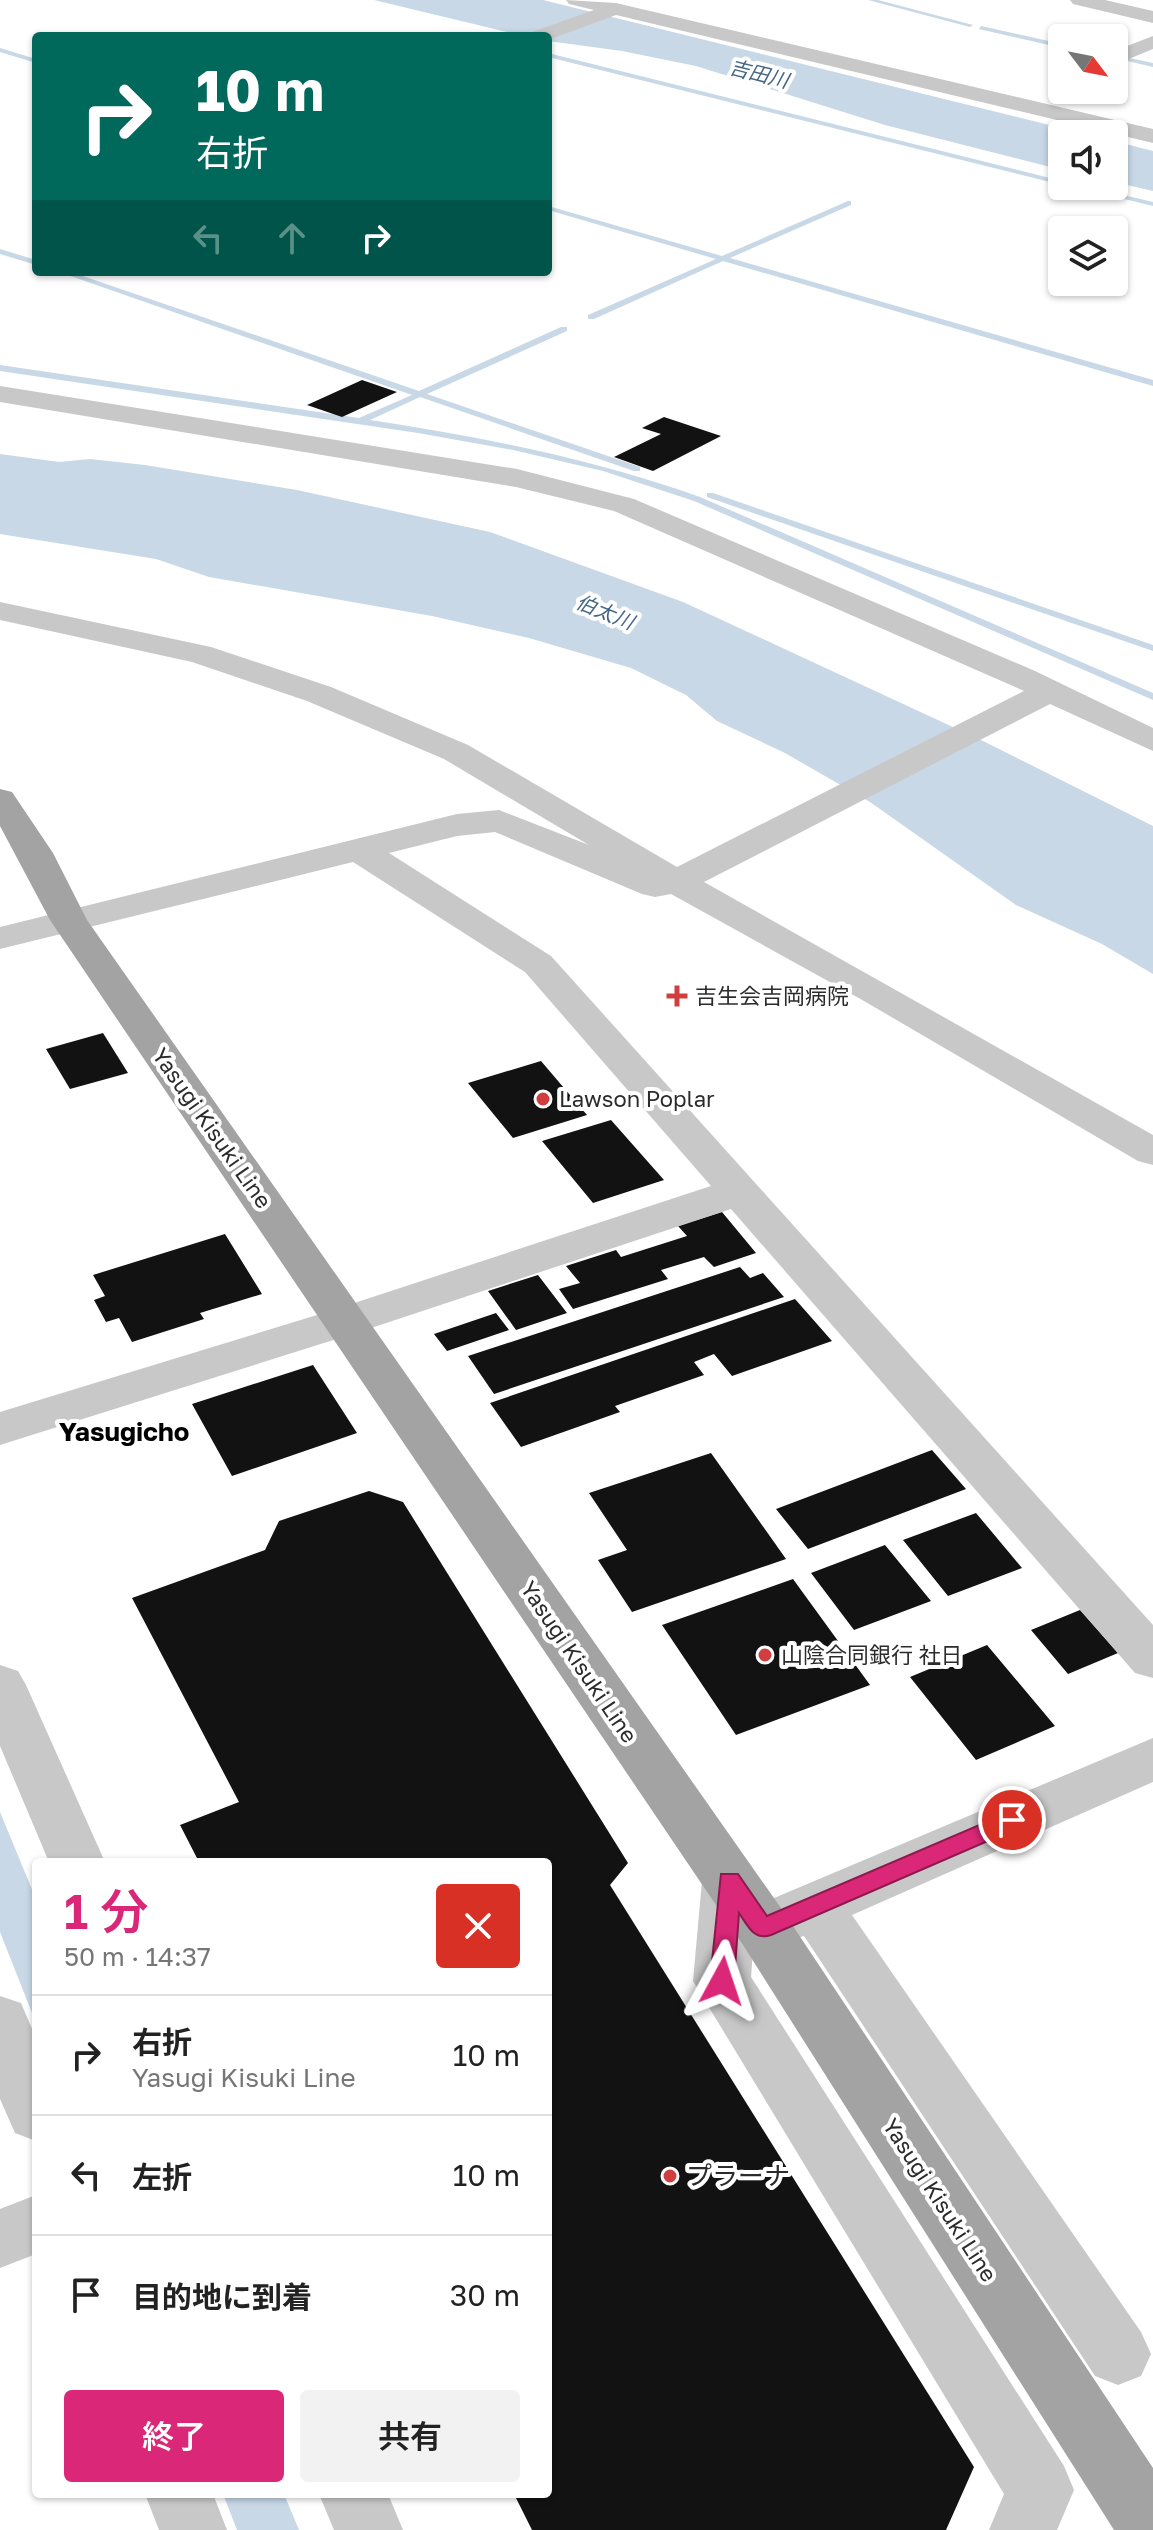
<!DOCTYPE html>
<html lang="ja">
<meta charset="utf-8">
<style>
:root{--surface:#fff;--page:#f2f2f2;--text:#222;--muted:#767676;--line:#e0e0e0;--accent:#db2777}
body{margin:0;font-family:"Golos Text","Noto Sans JP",sans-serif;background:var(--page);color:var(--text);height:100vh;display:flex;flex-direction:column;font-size:30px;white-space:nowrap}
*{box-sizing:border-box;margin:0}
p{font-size:26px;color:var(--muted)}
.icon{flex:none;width:44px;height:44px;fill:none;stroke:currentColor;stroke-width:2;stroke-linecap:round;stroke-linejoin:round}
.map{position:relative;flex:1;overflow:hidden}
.drawer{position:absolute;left:32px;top:1858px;width:520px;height:640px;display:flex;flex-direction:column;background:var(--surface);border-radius:8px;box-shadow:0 2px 6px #0004}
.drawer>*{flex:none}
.hud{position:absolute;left:32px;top:32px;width:520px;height:244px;border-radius:8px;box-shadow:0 2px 6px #0004;background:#00695c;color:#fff;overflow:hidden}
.needle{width:52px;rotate:122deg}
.buttons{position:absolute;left:1048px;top:24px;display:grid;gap:16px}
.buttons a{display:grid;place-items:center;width:80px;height:80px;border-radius:8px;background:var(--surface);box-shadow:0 2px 6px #0004;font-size:40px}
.pin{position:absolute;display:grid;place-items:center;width:68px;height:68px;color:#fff;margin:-34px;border:4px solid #fff;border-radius:50%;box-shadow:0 2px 8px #0007}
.me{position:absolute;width:88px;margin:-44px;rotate:5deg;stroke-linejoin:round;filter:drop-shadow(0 0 6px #0008)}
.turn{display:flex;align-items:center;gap:28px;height:168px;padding:0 32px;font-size:36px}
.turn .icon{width:104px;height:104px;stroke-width:2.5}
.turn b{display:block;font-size:56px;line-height:68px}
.lanes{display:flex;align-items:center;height:76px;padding:0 32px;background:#0003;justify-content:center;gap:40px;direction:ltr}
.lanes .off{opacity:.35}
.round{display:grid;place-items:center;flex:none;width:84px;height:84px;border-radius:8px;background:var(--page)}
.summary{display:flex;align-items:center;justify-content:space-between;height:136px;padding:0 32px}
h1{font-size:48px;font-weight:600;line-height:60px;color:var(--accent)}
.primary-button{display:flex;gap:16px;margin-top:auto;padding:16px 32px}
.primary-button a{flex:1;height:92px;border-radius:8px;background:var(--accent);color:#fff;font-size:32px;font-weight:600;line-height:92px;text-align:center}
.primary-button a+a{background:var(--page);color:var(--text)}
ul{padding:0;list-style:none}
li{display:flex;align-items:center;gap:24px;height:120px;padding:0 32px;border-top:2px solid var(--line)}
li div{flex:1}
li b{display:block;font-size:30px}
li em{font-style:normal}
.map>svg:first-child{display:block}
.water{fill:#c8d8e6}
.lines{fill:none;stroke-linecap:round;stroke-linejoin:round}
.stream{fill:#c8d8e6;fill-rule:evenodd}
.building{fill:#121212}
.minor{fill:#c8c8c8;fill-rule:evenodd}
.primary{fill:#a3a3a3;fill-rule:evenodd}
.route{fill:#db2777;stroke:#8e194d;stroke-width:2}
.poi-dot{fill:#d13e3f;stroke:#fff;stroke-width:3}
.labels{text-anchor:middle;stroke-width:8;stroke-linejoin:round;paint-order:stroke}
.far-water-label{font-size:20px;font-style:italic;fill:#436684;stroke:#fff}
.poi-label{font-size:22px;fill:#2b2b2b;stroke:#fff;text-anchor:start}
.street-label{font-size:22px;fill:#2b2b2b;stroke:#fff}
.quarter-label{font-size:26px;font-weight:bold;fill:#000;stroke:#fff}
.near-poi-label{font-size:26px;fill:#2b2b2b;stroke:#fff;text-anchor:start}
</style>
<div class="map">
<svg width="1153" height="2530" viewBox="0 0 1153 2530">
<rect width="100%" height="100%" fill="#fff"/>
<path class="water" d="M374 0H543L1086 134H1062V170L885 125 696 66 622 51 548 41V36H523Z
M1114 141 1153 151V191L1114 182Z
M0 454 59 462 90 459 145 465 297 490 490 532 683 602 983 741 1153 826V974L1102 944 1016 905 870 802 785 753 717 721 686 695 631 668 529 638 432 616 209 577 156 559 0 534Z
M0 1812 36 1899V2023L0 1932Z
M223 2494H284L299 2530H237Z"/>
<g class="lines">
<path class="stream" d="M868 0H878L973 25 970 27Z
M981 26 1062 44V48L979 29Z
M0 48 36 59V63L0 52Z
M548 53 1062 181V185L548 57Z
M1125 57 1153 63V67L1123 60Z
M1071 186H1085L1153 202V206Z
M848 201H851V205L730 258 1153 380V386L723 261 594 319H588V315L716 259 548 210V206L722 256Z
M0 249 36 260V265L0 254Z
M59 272H71L419 391 561 327H567V331L427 394 640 467V471H634L420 397 370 420C483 437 593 459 700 497L1153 693V700L694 501 603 471 513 450 418 433 0 371V365L359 418 412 395Z
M707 493H713L1153 645V651L707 497Z"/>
</g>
<path class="building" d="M362 380 397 392 342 417 307 405Z
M664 417 721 436 653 471 614 457 661 434 642 428Z
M103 1033 128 1073 70 1089 46 1049Z
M541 1061 587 1115 513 1138 468 1083Z
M611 1120 664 1180 593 1203 542 1141Z
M722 1212 756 1253 714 1267 704 1257 661 1270 668 1279 573 1309 559 1289 580 1283 566 1266 616 1250 621 1257 687 1236 678 1226Z
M225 1234 262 1294 200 1313 204 1319 132 1342 119 1318 106 1322 94 1300 105 1296 93 1275Z
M740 1267 750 1278 763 1273 784 1297 494 1394 468 1356Z
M538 1275 567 1313 516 1330 488 1291Z
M795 1299 832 1341 732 1376 714 1354 694 1362 704 1375 615 1406 620 1412 521 1447 490 1403Z
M496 1313 509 1330 447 1351 434 1334Z
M313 1365 357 1433 232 1476 192 1404Z
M932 1450 966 1489 808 1549 776 1509Z
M711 1453 786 1559 632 1612 598 1560 627 1550 589 1493Z
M369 1491 403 1502 628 1863 610 1885 974 2467 946 2530H532L514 2494H548V1862H199L180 1825 239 1802 132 1598 265 1550 279 1521Z
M976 1513 1022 1568 948 1596 903 1540Z
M885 1545 931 1601 854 1630 811 1573Z
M793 1579 870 1685 736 1735 662 1625Z
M1080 1610 1118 1653 1068 1674 1031 1630Z
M987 1645 1055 1726 976 1760 910 1677Z"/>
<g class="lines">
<path class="minor" d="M566 0 616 3 1153 129V143L616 15 548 40V36H529L532 32 594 10 569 4Z
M1070 0H1105L1153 11V23L1073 4Z
M1153 36V49L1114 65V51Z
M0 386 517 469 634 499 1035 671 1153 728V751L1050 704 704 882 1153 1135V1165L1138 1161 864 1001 671 894 655 897 642 894 495 832 457 836 389 853 551 956 1153 1625V1678L1135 1673 731 1209 362 1331 0 1445V1412L330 1311 711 1186 525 972 353 862 0 949V927L457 814 499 810 589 845 444 759 307 701 192 662 0 620V602L211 647 331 687 468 745 677 867 1024 691 614 511 516 487 0 402Z
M0 1665 18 1671 26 1685 105 1862H49L0 1746Z
M1153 1738V1782L852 1915 1141 2332 1151 2354 1141 2376 1118 2385 1095 2376 804 1936 787 1941 767 1935 759 1918 767 1901Z
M730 1858 750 1865 758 1881 751 1977 1064 2466 1074 2490 1057 2530H989L1004 2494 693 1981 702 1881 710 1865Z
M0 1996 21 2003 36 2038V2141L15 2133 0 2099Z
M36 2195V2254L0 2268V2209Z
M145 2494H213L227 2530H159Z
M319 2494H388L403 2530H334Z"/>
<path class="primary" d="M0 789 12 792 53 853 87 920 783 1911 1153 2468V2530H1114L743 1945 50 920 0 826Z"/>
</g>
<path class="route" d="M1012 1811 1020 1814 1023 1820 1020 1827 771 1935C754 1941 748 1926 739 1913L734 1981 730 1988 722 1991 713 1988 710 1981 721 1874H738L767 1916Z"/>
<g class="poi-dot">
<path d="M673 984h8v8h8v8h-8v8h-8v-8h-8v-8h8z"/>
<circle cx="543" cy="1099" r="8"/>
<circle cx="765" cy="1655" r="8"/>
<circle cx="670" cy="2176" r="8"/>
</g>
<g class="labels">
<g class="far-water-label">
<text transform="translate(759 74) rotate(14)" y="7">吉田川</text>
<text transform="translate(605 612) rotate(22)" y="7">伯太川</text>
</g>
<g class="poi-label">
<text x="695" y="1004">吉生会吉岡病院</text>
<text x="559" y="1107">Lawson Poplar</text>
<text x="781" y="1663">山陰合同銀行 社日</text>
</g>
<g class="street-label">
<text transform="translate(212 1128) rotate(55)" y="8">Yasugi Kisuki Line</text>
<text transform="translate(579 1662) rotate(56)" y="8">Yasugi Kisuki Line</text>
<text transform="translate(940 2200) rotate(57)" y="8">Yasugi Kisuki Line</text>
</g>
<g class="quarter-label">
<text x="124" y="1441">Yasugicho</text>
</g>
<g class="near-poi-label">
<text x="686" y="2185">プラーナ</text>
</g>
</g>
</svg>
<div class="buttons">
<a><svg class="needle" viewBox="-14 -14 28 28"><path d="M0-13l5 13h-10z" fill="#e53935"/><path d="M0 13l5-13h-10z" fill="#767676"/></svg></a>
<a><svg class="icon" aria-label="sound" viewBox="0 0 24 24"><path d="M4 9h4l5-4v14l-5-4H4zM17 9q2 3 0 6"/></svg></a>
<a><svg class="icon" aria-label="layers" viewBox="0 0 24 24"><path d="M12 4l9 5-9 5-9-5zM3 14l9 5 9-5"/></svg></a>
</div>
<div class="pin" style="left:1012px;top:1820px;background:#d93025"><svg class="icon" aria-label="arrive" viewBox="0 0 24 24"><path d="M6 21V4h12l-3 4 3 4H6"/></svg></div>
<svg class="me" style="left:722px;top:1981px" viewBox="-20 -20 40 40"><path d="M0-17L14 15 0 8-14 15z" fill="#db2777" stroke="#fff" stroke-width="4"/></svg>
<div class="hud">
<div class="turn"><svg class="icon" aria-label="right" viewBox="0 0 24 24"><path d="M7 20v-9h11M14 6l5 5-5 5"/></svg><div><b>10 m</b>右折</div></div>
<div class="lanes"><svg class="icon off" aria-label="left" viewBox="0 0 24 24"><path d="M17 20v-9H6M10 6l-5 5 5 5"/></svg><svg class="icon off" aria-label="ahead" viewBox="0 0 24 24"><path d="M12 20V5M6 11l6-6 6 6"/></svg><svg class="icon" aria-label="right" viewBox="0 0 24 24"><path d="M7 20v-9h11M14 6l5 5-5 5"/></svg></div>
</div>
<section class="drawer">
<div class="summary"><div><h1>1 分</h1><p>50 m · 14:37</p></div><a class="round" style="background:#d93025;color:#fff"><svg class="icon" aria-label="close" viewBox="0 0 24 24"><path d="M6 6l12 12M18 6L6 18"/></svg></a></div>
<ul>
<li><svg class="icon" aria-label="right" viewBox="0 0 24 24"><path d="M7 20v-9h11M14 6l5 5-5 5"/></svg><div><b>右折</b><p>Yasugi Kisuki Line</p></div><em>10 m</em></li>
<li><svg class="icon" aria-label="left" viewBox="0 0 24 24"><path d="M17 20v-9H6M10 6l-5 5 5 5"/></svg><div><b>左折</b></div><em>10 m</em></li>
<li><svg class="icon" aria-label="arrive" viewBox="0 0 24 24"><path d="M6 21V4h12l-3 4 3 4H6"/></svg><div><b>目的地に到着</b></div><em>30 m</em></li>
</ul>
<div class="primary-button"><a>終了</a><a>共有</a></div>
</section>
</div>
